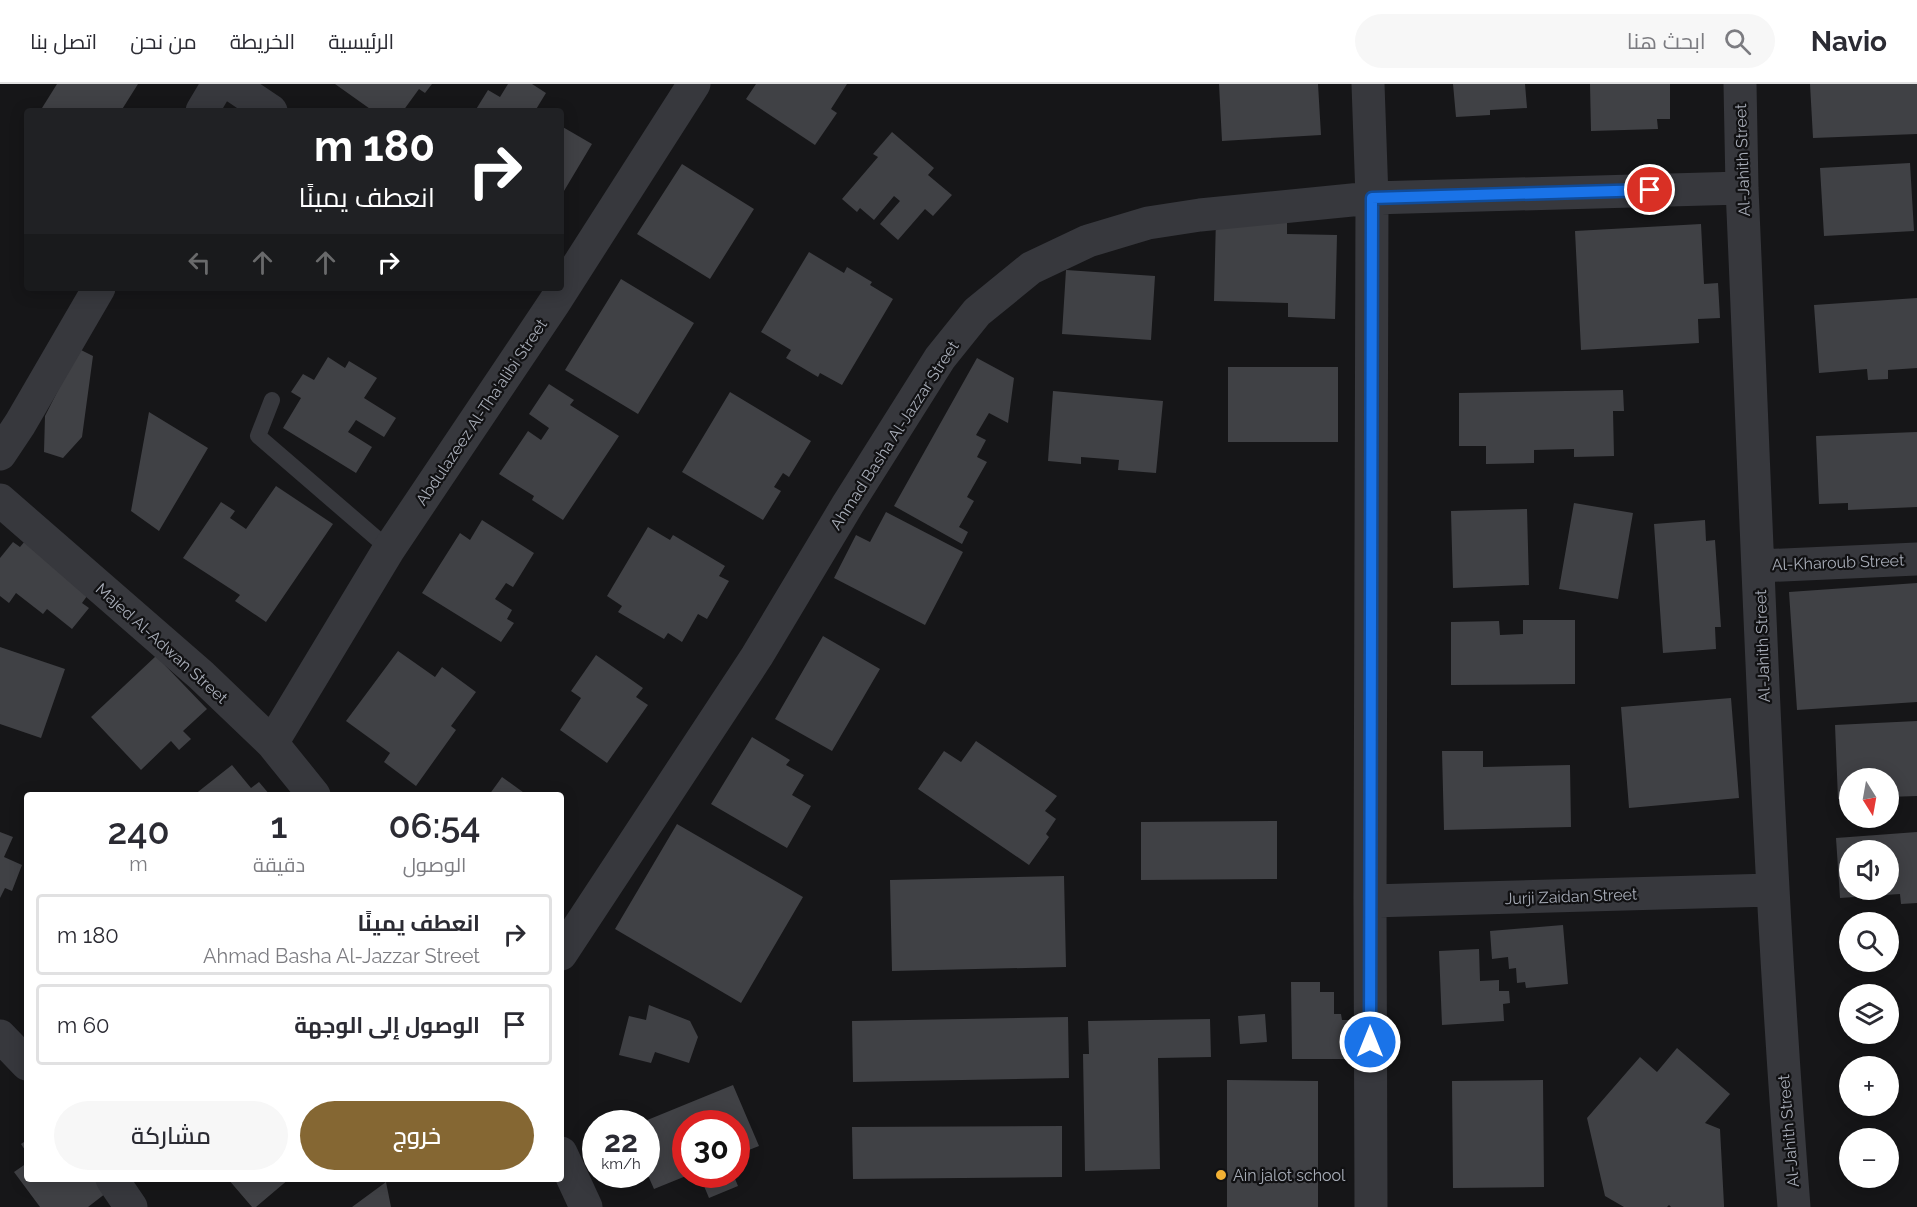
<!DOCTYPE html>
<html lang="ar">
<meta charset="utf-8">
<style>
:root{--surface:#fff;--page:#f7f7f7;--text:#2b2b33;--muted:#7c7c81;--line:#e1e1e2;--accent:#856733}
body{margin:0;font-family:Raleway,Cairo,sans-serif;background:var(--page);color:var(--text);direction:rtl;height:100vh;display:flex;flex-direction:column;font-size:22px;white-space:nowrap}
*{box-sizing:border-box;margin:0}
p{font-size:20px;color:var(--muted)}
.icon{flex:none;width:33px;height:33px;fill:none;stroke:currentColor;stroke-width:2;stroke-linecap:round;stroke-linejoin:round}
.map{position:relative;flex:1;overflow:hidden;direction:ltr}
.panel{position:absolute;left:24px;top:708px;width:540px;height:390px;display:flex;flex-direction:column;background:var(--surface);border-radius:6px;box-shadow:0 3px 15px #0003;direction:rtl}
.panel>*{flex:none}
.guide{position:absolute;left:24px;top:24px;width:540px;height:183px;border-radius:6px;box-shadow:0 3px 15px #0003;direction:rtl;background:#202124;color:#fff;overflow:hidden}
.needle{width:39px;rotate:169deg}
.buttons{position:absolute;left:1839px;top:684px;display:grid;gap:12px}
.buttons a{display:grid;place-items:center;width:60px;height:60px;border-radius:50%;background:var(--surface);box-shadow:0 3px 15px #0003;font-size:30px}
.speed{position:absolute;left:582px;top:1026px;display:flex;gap:12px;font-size:30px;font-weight:700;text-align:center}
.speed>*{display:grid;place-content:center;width:78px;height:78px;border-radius:50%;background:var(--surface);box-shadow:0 3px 15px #0003;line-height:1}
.speed small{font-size:15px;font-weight:400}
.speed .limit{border:9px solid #d22;background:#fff;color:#111}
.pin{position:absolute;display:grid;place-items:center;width:51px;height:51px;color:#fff;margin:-26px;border:3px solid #fff;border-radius:50%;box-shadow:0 2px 6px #0007}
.me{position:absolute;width:66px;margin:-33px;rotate:0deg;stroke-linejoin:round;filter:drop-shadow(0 0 4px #0008)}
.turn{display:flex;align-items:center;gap:21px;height:126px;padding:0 30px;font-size:27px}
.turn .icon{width:78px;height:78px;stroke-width:2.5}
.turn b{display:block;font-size:42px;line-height:51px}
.lanes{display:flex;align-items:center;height:57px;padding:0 30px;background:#0003;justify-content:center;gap:30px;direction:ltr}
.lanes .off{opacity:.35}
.eta{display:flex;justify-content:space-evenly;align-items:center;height:102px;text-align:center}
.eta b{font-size:36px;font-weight:600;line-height:42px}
.cta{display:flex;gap:12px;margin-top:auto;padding:12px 30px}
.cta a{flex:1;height:69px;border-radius:36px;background:var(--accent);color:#fff;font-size:24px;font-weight:600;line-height:69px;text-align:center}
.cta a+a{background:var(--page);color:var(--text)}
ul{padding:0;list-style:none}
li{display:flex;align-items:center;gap:18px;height:81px;margin:0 12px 9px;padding:0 18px;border:3px solid var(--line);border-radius:6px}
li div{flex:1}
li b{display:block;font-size:22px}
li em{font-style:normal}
header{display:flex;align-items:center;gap:36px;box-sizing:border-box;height:84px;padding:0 30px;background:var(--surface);border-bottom:2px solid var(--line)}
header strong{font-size:28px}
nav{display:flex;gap:33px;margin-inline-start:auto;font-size:21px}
.search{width:420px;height:54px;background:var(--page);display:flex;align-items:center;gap:15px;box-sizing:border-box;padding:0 21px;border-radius:33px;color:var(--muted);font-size:22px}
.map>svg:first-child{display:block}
.building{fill:#404145;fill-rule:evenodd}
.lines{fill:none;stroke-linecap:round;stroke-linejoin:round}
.service{stroke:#37383d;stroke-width:16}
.minor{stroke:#37383d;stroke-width:33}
.route-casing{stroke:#114b97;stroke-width:15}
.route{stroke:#1a73e8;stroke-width:10}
.poi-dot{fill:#f2b134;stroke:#111113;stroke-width:2}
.labels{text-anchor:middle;stroke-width:4.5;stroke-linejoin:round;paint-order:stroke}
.street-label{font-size:16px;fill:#a8adb8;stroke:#111113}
.poi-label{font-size:16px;fill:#a8adb8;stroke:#111113;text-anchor:start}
</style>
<header>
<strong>Navio</strong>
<div class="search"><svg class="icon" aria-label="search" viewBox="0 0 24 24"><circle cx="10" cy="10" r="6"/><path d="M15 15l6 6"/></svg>ابحث هنا</div>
<nav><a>الرئيسية</a><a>الخريطة</a><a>من نحن</a><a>اتصل بنا</a></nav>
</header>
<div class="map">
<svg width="1917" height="1123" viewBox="0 0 1917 1123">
<rect width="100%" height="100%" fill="#161618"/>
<path class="building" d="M57 0H138L121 27H46L42 24Z
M335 0H432L425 9 419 5 403 27H373Z
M508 0H532L546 9 535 27H475L488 6 500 13Z
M756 0H847L831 25 837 29 815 61 746 15Z
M1219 0H1318L1321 51 1222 57Z
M1453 0H1525L1527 24 1490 26V31L1456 33Z
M1590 0H1670V35H1657L1658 45 1591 47Z
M1810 0H1917V50L1813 54Z
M561 42 592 60 561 112Z
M892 48 934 84 928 91 952 111 933 132 925 125 898 156 880 140 900 117 894 112 874 136 860 124 857 128 842 115 878 73 873 70Z
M1910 79 1914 147 1824 152 1820 84Z
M682 80 754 125 710 195 637 150Z
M1216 133 1287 135V150L1337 151 1335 235 1288 233V219L1214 217Z
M1701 140 1704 200 1718 199 1720 234 1698 235 1699 259 1581 266 1575 147Z
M809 168 844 189 847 183 872 198 870 201 893 215 842 301 820 289 818 293 786 274 791 266 761 248Z
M1066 186 1155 192 1151 256 1062 250Z
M621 195 694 239 638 330 565 286Z
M1917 214V284L1888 286V295L1868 296 1867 285 1819 289 1814 221Z
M79 265 93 272 82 353 63 374 44 368 45 332Z
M328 273 345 284 349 277 377 294 364 314 396 334 384 353 356 336 348 348 372 363 356 389 283 344 301 314 291 308 303 290 314 296Z
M977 274 1014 294 1008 339 989 329 976 351 986 356 977 373 987 378 967 413 974 417 959 443 968 448 962 460 894 422Z
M1228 283H1338V358H1228Z
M549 300 574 316 570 321 619 352 563 436 532 416 534 412 499 390 528 347 541 356 549 344 529 330Z
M1623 306 1624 327H1613L1614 372 1574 373V365L1534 366V379L1486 380V362H1459V309Z
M1053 307 1163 317 1156 389 1118 386 1119 376 1081 373V380L1048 377Z
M730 308 811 357 789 393 783 389 774 403 781 407 763 436 682 388Z
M149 328 208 364 159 447 131 427Z
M1917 348V423L1848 426V419L1819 420 1816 352Z
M276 402 333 440 266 538 235 517 240 511 183 474 221 418 235 427 230 434 246 445Z
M1574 419 1633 429 1618 515 1559 505Z
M1527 425 1529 501 1453 504 1451 427Z
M886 428 963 468 925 541 834 494 856 451 870 458Z
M482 436 534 469 513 503 506 499 495 515 512 526 507 535 514 539 501 558 422 509 460 449 470 456Z
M1705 436 1706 457 1715 456 1721 543H1715L1716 565 1663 569 1654 440Z
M648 443 670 456 673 451 725 482 719 492 729 497 707 535 698 530 682 558 668 549 664 555 618 528 622 522 607 512Z
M25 457 90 508 82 519 89 524 72 545 47 525 43 530 16 509 9 519 0 512V474L13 458 20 463Z
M1917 499V618L1797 626 1789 508Z
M1523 536H1575V600L1451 601V538L1499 537 1500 551 1523 550Z
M823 552 880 585 832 667 775 635Z
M0 563 65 585 41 654 0 640Z
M398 567 435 593 442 583 476 608 451 642 456 646 416 702 384 678 390 669 346 637Z
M596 571 643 604 636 613 648 621 607 679 560 646 581 614 571 607Z
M156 572 207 625 183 647 191 655 179 666 171 657 141 686 91 633Z
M1731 614 1739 714 1629 724 1621 623Z
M1917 637V712L1888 713V694H1850V715H1838L1835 641Z
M752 653 790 676 786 681 804 691 792 711 811 722 787 764 711 720Z
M976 657 1057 712 1045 727 1056 735 1046 750 1049 753 1029 781 918 705 944 667 961 678Z
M1442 667H1483V683L1570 681 1571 743 1444 746Z
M232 681 251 704 259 698 270 711H194Z
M502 693 527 711H489Z
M1277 737V795L1141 796V738Z
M677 740 803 813 741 919 615 845Z
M0 748 13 753 4 773 22 781 12 807 5 804 0 814Z
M1917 748V819L1901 820 1900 810 1840 814 1836 754ZM1850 766H1888V806H1850Z
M1064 792 1066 883 892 887 890 796Z
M1563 841 1568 900 1526 904 1525 898 1517 899 1516 884 1509 885 1508 873 1492 875 1490 847Z
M1479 865 1480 897 1499 896V907H1509L1510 919 1503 920 1504 937 1442 941 1439 867Z
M1291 898H1320V908H1334V930H1341L1342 936H1352L1353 975H1292Z
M649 921 690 937 698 953 689 979 655 968 651 979 619 971 629 932 646 936Z
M1265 930 1267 958 1240 960 1238 932Z
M1068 933 1069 994 853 998 852 937Z
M1210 935 1211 973 1158 974 1160 1085 1085 1087 1083 970H1089L1088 937Z
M1677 964 1730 1010 1705 1039 1720 1045 1724 1121V1123H1671L1669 1121 1667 1123H1624L1605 1112 1587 1034 1640 973 1657 988Z
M1227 996 1318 997V1123H1227Z
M1543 996 1544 1103 1453 1104 1452 997Z
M733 1001 759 1062 736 1071V1040H686V1092L654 1105 646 1087V1040L640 1039Z
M1062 1042V1093L853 1095 852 1043Z
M27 1056V1069L21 1060Z
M27 1079V1095H102L110 1106 88 1123H40L14 1088Z
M699 1090H733L738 1102 709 1114Z
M228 1095H289L256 1123H252Z
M386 1098 391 1123H352Z"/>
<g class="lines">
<path class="service" d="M272 316 258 352 389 465"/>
<path class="minor" d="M231 0 271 27
M1368 0 1372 114 1370 817 1371 1123
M1740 0 1742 104C1757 444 1767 784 1794 1123
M202 27 218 0
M0 370 20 340 99 204
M0 416 201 591 272 659 314 711
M1759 482 1917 475
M272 659 389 465 554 219 694 0
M1370 817 1772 806
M561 870 757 572 848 420 940 274 977 228 1031 184 1088 157 1148 139 1200 131 1372 114 1742 104
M0 952 27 980
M561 1069 586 1123
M112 1095 131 1123"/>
</g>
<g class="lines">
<g class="route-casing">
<path id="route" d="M1370 958 1372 114 1650 106"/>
</g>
<use href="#route" class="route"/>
</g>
<circle class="poi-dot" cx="1221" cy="1091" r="6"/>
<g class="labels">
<g class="street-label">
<text transform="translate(1742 76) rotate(-92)" y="6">Al-Jahith Street</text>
<text transform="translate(481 328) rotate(-56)" y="6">Abdulazeez Al-Tha'alibi Street</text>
<text transform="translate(894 351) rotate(-57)" y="6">Ahmad Basha Al-Jazzar Street</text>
<text transform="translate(1838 478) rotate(-2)" y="6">Al-Kharoub Street</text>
<text transform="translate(162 559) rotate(42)" y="6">Majed Al-Adwan Street</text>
<text transform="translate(1762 562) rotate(-92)" y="6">Al-Jahith Street</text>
<text transform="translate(1571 812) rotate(-2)" y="6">Jurji Zaidan Street</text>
<text transform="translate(1788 1047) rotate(-95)" y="6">Al-Jahith Street</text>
</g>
<g class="poi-label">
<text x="1233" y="1097">Ain jalot school</text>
</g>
</g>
</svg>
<div class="buttons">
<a><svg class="needle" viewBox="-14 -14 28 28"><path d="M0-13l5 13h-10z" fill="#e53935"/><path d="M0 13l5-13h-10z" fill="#7c7c81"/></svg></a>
<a><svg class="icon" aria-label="sound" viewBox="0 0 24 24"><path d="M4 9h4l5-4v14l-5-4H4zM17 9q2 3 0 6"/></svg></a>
<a><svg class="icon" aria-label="search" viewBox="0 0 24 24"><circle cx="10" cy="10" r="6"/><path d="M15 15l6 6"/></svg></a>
<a><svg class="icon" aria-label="layers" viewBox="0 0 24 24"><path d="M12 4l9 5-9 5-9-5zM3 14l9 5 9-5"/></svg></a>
<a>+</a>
<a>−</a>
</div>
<div class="speed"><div>22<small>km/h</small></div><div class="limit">30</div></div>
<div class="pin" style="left:1650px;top:106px;background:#d93025"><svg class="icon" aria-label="arrive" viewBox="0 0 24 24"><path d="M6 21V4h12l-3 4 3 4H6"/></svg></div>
<svg class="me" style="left:1370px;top:958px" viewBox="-20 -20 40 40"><circle r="17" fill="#1a73e8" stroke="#fff" stroke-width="3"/><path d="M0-11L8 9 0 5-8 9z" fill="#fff"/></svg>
<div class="guide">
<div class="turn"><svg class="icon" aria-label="right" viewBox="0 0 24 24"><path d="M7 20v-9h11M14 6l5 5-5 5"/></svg><div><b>180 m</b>انعطف يمينًا</div></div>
<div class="lanes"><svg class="icon off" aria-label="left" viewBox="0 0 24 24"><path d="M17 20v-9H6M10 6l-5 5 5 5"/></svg><svg class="icon off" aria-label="ahead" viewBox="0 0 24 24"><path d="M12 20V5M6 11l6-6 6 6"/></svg><svg class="icon off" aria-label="ahead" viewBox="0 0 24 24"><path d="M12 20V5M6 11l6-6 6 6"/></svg><svg class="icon" aria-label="right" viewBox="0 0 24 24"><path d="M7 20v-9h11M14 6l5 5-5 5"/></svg></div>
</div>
<section class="panel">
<div class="eta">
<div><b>06:54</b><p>الوصول</p></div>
<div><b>1</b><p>دقيقة</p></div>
<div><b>240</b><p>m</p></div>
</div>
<ul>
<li><svg class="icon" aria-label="right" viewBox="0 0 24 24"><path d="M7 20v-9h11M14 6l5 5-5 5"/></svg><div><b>انعطف يمينًا</b><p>Ahmad Basha Al-Jazzar Street</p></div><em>180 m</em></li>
<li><svg class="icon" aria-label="arrive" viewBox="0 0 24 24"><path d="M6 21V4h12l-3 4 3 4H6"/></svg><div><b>الوصول إلى الوجهة</b></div><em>60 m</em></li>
</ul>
<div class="cta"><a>خروج</a><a>مشاركة</a></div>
</section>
</div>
